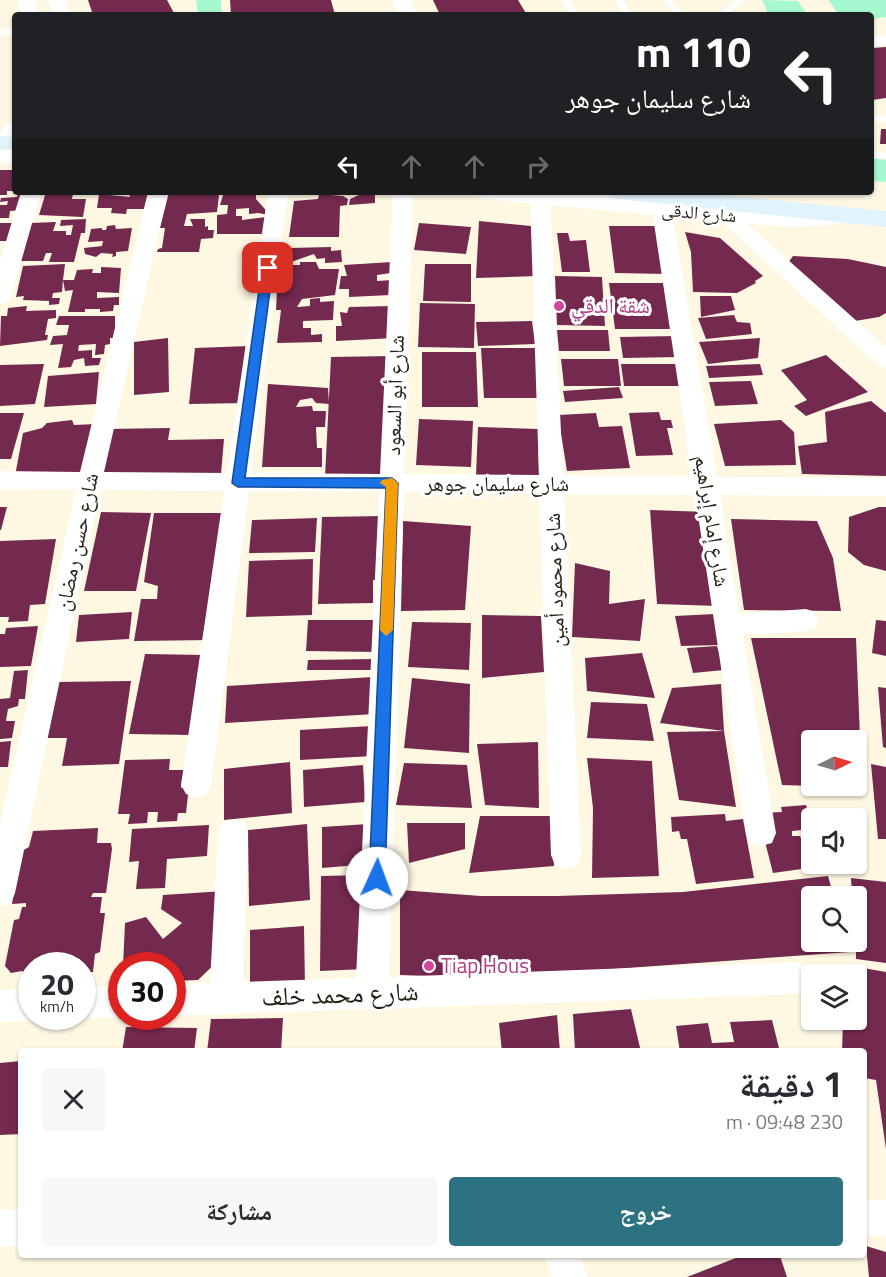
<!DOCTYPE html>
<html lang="ar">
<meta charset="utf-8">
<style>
:root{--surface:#fff;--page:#f7f7f7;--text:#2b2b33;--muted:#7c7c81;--accent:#2d7280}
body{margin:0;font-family:"Titillium Web","Noto Naskh Arabic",sans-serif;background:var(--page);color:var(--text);direction:rtl;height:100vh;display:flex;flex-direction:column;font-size:22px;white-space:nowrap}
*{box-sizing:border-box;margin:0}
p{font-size:20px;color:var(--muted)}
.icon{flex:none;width:33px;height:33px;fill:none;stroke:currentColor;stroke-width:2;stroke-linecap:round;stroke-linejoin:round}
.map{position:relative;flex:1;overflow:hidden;direction:ltr}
.details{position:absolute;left:18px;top:1048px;width:849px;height:210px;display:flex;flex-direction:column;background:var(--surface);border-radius:6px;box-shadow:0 2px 4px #0004;direction:rtl}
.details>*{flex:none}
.top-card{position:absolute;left:12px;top:12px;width:862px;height:183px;border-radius:6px;box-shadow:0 2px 4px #0004;direction:rtl;background:#202124;color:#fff;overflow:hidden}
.needle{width:39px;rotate:85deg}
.buttons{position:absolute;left:801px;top:730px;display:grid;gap:12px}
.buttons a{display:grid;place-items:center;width:66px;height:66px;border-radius:6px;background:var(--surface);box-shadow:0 2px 4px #0004;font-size:30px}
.speed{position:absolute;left:18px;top:952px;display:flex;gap:12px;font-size:30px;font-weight:700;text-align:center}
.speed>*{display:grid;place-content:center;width:78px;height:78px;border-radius:50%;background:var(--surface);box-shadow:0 2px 4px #0004;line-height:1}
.speed small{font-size:15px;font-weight:400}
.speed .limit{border:9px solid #d22;background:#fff;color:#111}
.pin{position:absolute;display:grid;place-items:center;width:51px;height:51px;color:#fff;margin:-26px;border-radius:12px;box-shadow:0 3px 9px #0006}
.me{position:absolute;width:66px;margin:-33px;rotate:2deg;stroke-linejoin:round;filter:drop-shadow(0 0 4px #0008)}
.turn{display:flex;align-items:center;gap:21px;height:126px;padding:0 24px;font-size:27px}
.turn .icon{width:78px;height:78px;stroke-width:2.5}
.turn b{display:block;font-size:42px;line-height:51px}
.lanes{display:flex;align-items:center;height:57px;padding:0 24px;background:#0003;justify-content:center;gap:30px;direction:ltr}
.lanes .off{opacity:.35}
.round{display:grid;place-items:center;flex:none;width:63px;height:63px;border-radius:6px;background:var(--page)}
.summary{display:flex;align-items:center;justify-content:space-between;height:102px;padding:0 24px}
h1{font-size:36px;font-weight:700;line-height:45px}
.action{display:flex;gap:12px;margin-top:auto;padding:12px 24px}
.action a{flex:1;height:69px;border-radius:6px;background:var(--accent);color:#fff;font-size:24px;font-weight:700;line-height:69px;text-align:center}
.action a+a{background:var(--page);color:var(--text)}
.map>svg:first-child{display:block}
.green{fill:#a5f8d0}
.building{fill:#74294f}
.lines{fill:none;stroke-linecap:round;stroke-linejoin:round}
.service{fill:#fff;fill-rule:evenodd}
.minor{fill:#fff;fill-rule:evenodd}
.tertiary{fill:#fff;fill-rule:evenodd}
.secondary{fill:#e2f4fb;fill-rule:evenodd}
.route{fill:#1a73e8;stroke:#114b97;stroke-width:1.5}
.slow{fill:#f59e0b}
.hotel-dot{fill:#d1479c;stroke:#fff;stroke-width:2}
.labels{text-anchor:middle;stroke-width:6;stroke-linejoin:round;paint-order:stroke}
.far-street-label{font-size:18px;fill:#262215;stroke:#fff}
.hotel-label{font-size:21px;fill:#b23c85;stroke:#fff;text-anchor:start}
.street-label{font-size:21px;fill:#262215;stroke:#fff}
.near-street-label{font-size:26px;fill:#262215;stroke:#fff}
</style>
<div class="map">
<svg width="886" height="1277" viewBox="0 0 886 1277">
<rect width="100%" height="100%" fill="#fef8e3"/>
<path class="green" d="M196 0H221L222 15H198Z
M762 0 798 1 807 15H769Z
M828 0H886V17L872 19V15H839Z
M872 158 886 160V182L872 181Z"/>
<path class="building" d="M88 0H167L175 15H93Z
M230 0H331L335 15H231Z
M433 0H518L527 15H440Z
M886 47V98L872 100V48Z
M881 129H886V144H880Z
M0 170H15V191H7V195H0Z
M46 192H64L63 195 73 194 72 199H86L83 217 39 215Z
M129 192H151L147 209H127L126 214 111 213 112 208H97L99 194 130 197Z
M169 192H214L213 195H219L217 212 187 214 184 226H193L190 219H205V227L208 226V230H214L213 238 201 239 199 252H157L158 249 162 248 165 228H160Z
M224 192H256V199L271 216 259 213 249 214V208L236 209V216H242V220L266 217 267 234H217V215L227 214 228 205H220Z
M358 192 375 194V203L349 205 350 199 359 195Z
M18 194H27L24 210 10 211 9 218H0V205H7L8 201 0 202 1 198 17 197Z
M319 194 343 196 348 199 347 205 340 206 339 237H289L294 201 318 199Z
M86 219 85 233H81L74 262H49L52 253H46L43 261H20L31 223 56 222 53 231H66V235H71L73 225 60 226 61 220Z
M479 221 531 226 537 276 476 278Z
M0 223H14L10 241H0Z
M419 223 471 227 466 254 414 250Z
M115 225 116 229 132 228 128 251 116 252V256L112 257 113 254 101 253 96 257 85 254 84 248 102 246 103 241 88 242 91 229 102 228V230H106L107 226Z
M609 226H659L667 274 615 273Z
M685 232 720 238 763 276 755 281 756 283 737 293 693 292 691 252Z
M557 233H568L570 241 586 240 590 272H562Z
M331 247V251L341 250 342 262 325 263V258L317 259 314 254 291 262 289 248Z
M793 256 848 259 886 267V313L879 317 855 321 788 263Z
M300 262H316L319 269H339L335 295 302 299 297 307 310 306V299L320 298V302L334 301 333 320 303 321V328H311V335L322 334V342L277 343 281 310H276L278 270 287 265H300Z
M392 262 391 273 377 275V281L392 280 391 295 349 297V289H339L341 276H347L344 265Z
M65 264 63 280H74L77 270 93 269 92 273H101V267L121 268 119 293 97 292V298L119 297V305H114L113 311 100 312V309H85V312H68L73 290 65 291 63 280 62 292 53 293 52 298H60L59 304 49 305V301L23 300 24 296 16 297 23 266Z
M425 264H471V302L423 301Z
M555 276 602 277 605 326 557 325Z
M609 283H669L677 329H615Z
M700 296H731L735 310 701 317Z
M420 303 475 304 474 348 418 347Z
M27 306 26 311 56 310V318L48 319 45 335H48L47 340 0 346 1 316H7L8 308Z
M393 306 395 338 336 341V326H342L340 312 347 313 349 307Z
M734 315 737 322 750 323 752 334 706 339 698 318Z
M59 316H115V338H110V344L105 345 104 354 95 355 96 344 79 345 78 351 92 350V358H101L99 365 85 366 84 358 74 360 71 367 58 368 63 344 50 345 53 336 67 335 69 325H56Z
M532 321 535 344 478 346 476 322Z
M557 330H608L610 351H559Z
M676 336 680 357 623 358 620 337Z
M168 338 169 392 134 395V342Z
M760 338 758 358 708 364 699 342Z
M249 346 246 403 189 404 195 348Z
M481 348H537L541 398H484Z
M422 352H476L478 407H422Z
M826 355 868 392 806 416 794 406 807 400 781 370Z
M391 356 385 477H325L331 357Z
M561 359H618L621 386H564Z
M44 364 35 404 0 406V365Z
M621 364H678L681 386H624Z
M760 364 763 375 709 378 706 366Z
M99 372 96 404 44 407 48 376Z
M751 381 758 404 715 406 709 382Z
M268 384 328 388 329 404 316 403 312 398 300 400 296 407 312 406 313 411H326L325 427H316L317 448H322V467H262Z
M619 387 623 398 565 402 563 391Z
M871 401 886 413V476L802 474 798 446 827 442 825 412Z
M659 412 661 420H671L673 428H667L673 455 636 456 629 413Z
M0 413H24L11 459H0Z
M596 413 599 427 622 426 630 468 567 471 558 415Z
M419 419 473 421 471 467 416 465Z
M72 420 74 425 97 424 89 473 15 476 23 433 42 428 47 423Z
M781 420 794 432 796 465 725 466 714 424Z
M478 427 538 429 539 478 476 476Z
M170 428 168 440 224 439 221 474 99 477 108 429Z
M0 507H7L1 530H0Z
M879 507H886V571L864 565 848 552 849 517Z
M650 510 708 512 718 606 657 604Z
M101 512 151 513 136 591H84Z
M154 513H225L210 640 134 641 141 599H157L158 586 144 582Z
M384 516V579L373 580V603L318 604 322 517Z
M317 518 315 552 249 553 252 520Z
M731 519 817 521 833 558 841 611 744 610Z
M403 521 471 526 465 610 401 611Z
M56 539 45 604 30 605 28 621 8 622 9 617H0V541Z
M313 559 312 615 246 617 249 561Z
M575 563 610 571 609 604 645 599 640 641 572 637Z
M132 612 129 639 76 642 79 615Z
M715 614 721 645 681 646 675 616Z
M482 615 541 616 544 672 482 678Z
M308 620H378L377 652 306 651Z
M876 620 886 621V656L872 653Z
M412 622 471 623 469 670 408 667Z
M38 626 31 666 0 667V634H5L6 628Z
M751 638H856L862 787H856V741H812V786L782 785Z
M717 646 724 670 693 673 687 648Z
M642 653 655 698 587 691 585 658Z
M145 654 204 655 191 735 129 734Z
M374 659V670H307L308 660Z
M28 670 25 699H19L18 706 8 709 6 721H15L12 738 0 739V699L10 698 14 671Z
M373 677 375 714 225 723 227 686Z
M412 678 470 684 469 753 404 748Z
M131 681 119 764 62 766 67 738H45L55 682Z
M721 684 724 731 660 723 672 688Z
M878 687 886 688V748L883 747Z
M591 702 647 704 654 741 587 738Z
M372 726 373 756 300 760V730Z
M724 731 736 807 679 800 667 732Z
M11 741 8 767H0V742Z
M538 742 539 808 485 805 477 744Z
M587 758 652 761 659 876 592 878 593 808Z
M170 759 169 770H184L181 788 189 786 186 813H178L177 821 157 822 158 812H148L147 823 128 824 130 814H118L125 760Z
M290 762 292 813 224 820V769Z
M404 763 467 765 472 808 396 805Z
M871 764 886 767V839H878Z
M363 765 365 802 304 807 303 770Z
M806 805 812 829 792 831V836H800L806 851 812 850V864H822L823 866 773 873 761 826 763 813 782 812 781 807Z
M725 814 726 821 743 819 754 878 696 884 687 839H681L679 831 672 832 671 817Z
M480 816H552L554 866 469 873Z
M407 823H465V849L409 863Z
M307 824 310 900 249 906 248 830Z
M368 824 370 864 322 868V827Z
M209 825 207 856 167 859 165 888 136 889 139 861 129 862 132 829Z
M98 828 97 843H111L112 849 106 893H93L91 897H102L100 913H105L100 952 95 954 93 972H82V966H32V977L22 971 11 973 5 966 14 920 19 919 22 907H26V903L12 904 20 852 29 847 33 831Z
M364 875 365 969 320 971 321 876Z
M828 876 834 897H812V942H847L850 952 488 978 400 975V890L481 896H557L683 892Z
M851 878 886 882V963L856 959V897H852Z
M225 891 221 958 198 980 172 981V966H123L125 923 146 917 163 939 182 923 161 909 163 895Z
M304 926 305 987 250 992V930Z
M846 965 886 972V1149L876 1080 864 1078V1052H842L843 1020H856V975H846Z
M631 1009 641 1052H575L573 1014Z
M557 1015 560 1052H502L499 1023Z
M283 1018 281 1052H207L211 1019Z
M772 1020 780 1052H680L676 1026 708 1023 712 1043 734 1042 730 1022Z
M126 1027 197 1028 194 1052H122Z
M21 1061V1134L0 1135V1063Z
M866 1246 886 1252V1277H869Z
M741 1256H780L787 1277H687Z"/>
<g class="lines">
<path class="service" d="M562 0H570L578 15H570Z
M615 0H623L632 15H624Z
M664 0H672L684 15H675Z
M736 0H746L726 15H716Z
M15 27V33L0 36V30Z
M886 115V121L872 123V117Z
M872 152 886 153V159L872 158Z
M872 190 874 196 873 198H865L863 192H872Z"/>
<path class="minor" d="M17 0H35L39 15H21Z
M48 0H66L71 15H53Z
M392 0H410L417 15H399Z
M886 35V45L872 47V37Z
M21 192H41L11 297 8 302 0 304V261Z
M148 192H168L104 472 227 473 268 192H288L251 473 380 474 393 192H413L404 474 539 475 530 198 533 194H547L550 198 563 475 692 476 652 210 655 206 662 204 669 206 672 210 717 477 886 478V496L720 495 739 614 806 609 815 612 819 620 815 628 806 631 743 635 776 833 772 843 761 846 750 843 746 833 695 495 564 494 581 855 577 865 566 869 555 865 551 855 539 493 404 492 389 977 796 962 807 967 812 977 807 989 796 994 172 1016V984L210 983 218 832 222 822 233 819 244 822 248 832 243 982 356 978 379 492 249 491 211 785 206 794 196 798 186 794 181 785 224 491 100 490 15 893 11 903 0 907V824L76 490 0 489V471L80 472Z
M726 209 733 211 886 347V368L878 365 719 219 716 215 719 211Z
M122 986V1017H124L82 1019 77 1017H82V987Z
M32 989V1017H42L32 1021 0 1022V990Z
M864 1200H886V1236H864Z
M0 1210H21V1246H0Z
M544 1256H580L588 1277H552Z"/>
<path class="tertiary" d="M15 121V160L5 164 0 163V134L7 123Z
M472 192H567L785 211H816L843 207 852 210 855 215 852 220C830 226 808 227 785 227L484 199 475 197Z"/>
<path class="secondary" d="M15 135V149L0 150V136Z
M607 192H693L886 211V227L619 199 610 197Z"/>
</g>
<path class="route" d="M268 265 273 268 245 478H392L398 483 385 878 382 883 377 885 371 883 369 878 386 488 238 487 232 483 262 268Z"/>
<path class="slow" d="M392 478 398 483 393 630 386 636 380 630 386 487 380 483 382 480Z"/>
<g class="hotel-dot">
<circle cx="559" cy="306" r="6"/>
<circle cx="429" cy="966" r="6"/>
</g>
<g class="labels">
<g class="far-street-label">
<text transform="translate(699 213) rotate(5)" y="6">شارع الدقى</text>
</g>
<g class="hotel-label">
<text x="571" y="313">شقة الدقي</text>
<text x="441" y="973">Tiap Hous</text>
</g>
<g class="street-label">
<text transform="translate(395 395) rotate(-88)" y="7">شارع أبو السعود</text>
<text x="497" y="491">شارع سليمان جوهر</text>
<text transform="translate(712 521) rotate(81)" y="7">شارع إمام إبراهيم</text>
<text transform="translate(77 542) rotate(-78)" y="7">شارع حسن رمضان</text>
<text transform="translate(555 580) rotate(-92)" y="7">شارع محمود أمين</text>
</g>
<g class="near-street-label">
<text transform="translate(340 994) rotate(-2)" y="9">شارع محمد خلف</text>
</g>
</g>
</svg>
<div class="buttons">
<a><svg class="needle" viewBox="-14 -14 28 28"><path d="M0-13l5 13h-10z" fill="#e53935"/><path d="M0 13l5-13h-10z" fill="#7c7c81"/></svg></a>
<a><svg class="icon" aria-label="sound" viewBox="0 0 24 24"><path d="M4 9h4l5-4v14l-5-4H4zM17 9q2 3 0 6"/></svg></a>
<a><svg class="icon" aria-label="search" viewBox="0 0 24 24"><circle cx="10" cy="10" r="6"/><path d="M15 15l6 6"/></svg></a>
<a><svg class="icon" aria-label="layers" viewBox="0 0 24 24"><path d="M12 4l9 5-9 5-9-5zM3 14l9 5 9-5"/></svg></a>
</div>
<div class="speed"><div>20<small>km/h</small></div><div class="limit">30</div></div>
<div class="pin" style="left:268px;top:268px;background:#d93025"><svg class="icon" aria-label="arrive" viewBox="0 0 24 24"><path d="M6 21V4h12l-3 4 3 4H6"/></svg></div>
<svg class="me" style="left:377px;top:878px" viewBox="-20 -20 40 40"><circle r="19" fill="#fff"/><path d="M0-13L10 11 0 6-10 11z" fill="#1a73e8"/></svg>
<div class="top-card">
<div class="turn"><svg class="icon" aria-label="left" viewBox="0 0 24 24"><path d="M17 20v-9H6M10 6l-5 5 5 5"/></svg><div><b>110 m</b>شارع سليمان جوهر</div></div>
<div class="lanes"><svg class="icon" aria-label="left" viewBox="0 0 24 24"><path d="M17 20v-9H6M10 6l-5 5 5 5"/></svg><svg class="icon off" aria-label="ahead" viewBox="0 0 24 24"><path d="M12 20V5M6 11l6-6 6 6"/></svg><svg class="icon off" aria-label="ahead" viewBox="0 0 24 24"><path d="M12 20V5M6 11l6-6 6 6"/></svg><svg class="icon off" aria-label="right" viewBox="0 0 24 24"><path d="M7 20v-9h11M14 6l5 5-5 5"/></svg></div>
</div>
<section class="details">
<div class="summary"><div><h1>1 دقيقة</h1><p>230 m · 09:48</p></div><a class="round"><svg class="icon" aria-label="close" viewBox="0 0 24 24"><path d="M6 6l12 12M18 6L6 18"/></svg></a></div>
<div class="action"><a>خروج</a><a>مشاركة</a></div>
</section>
</div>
